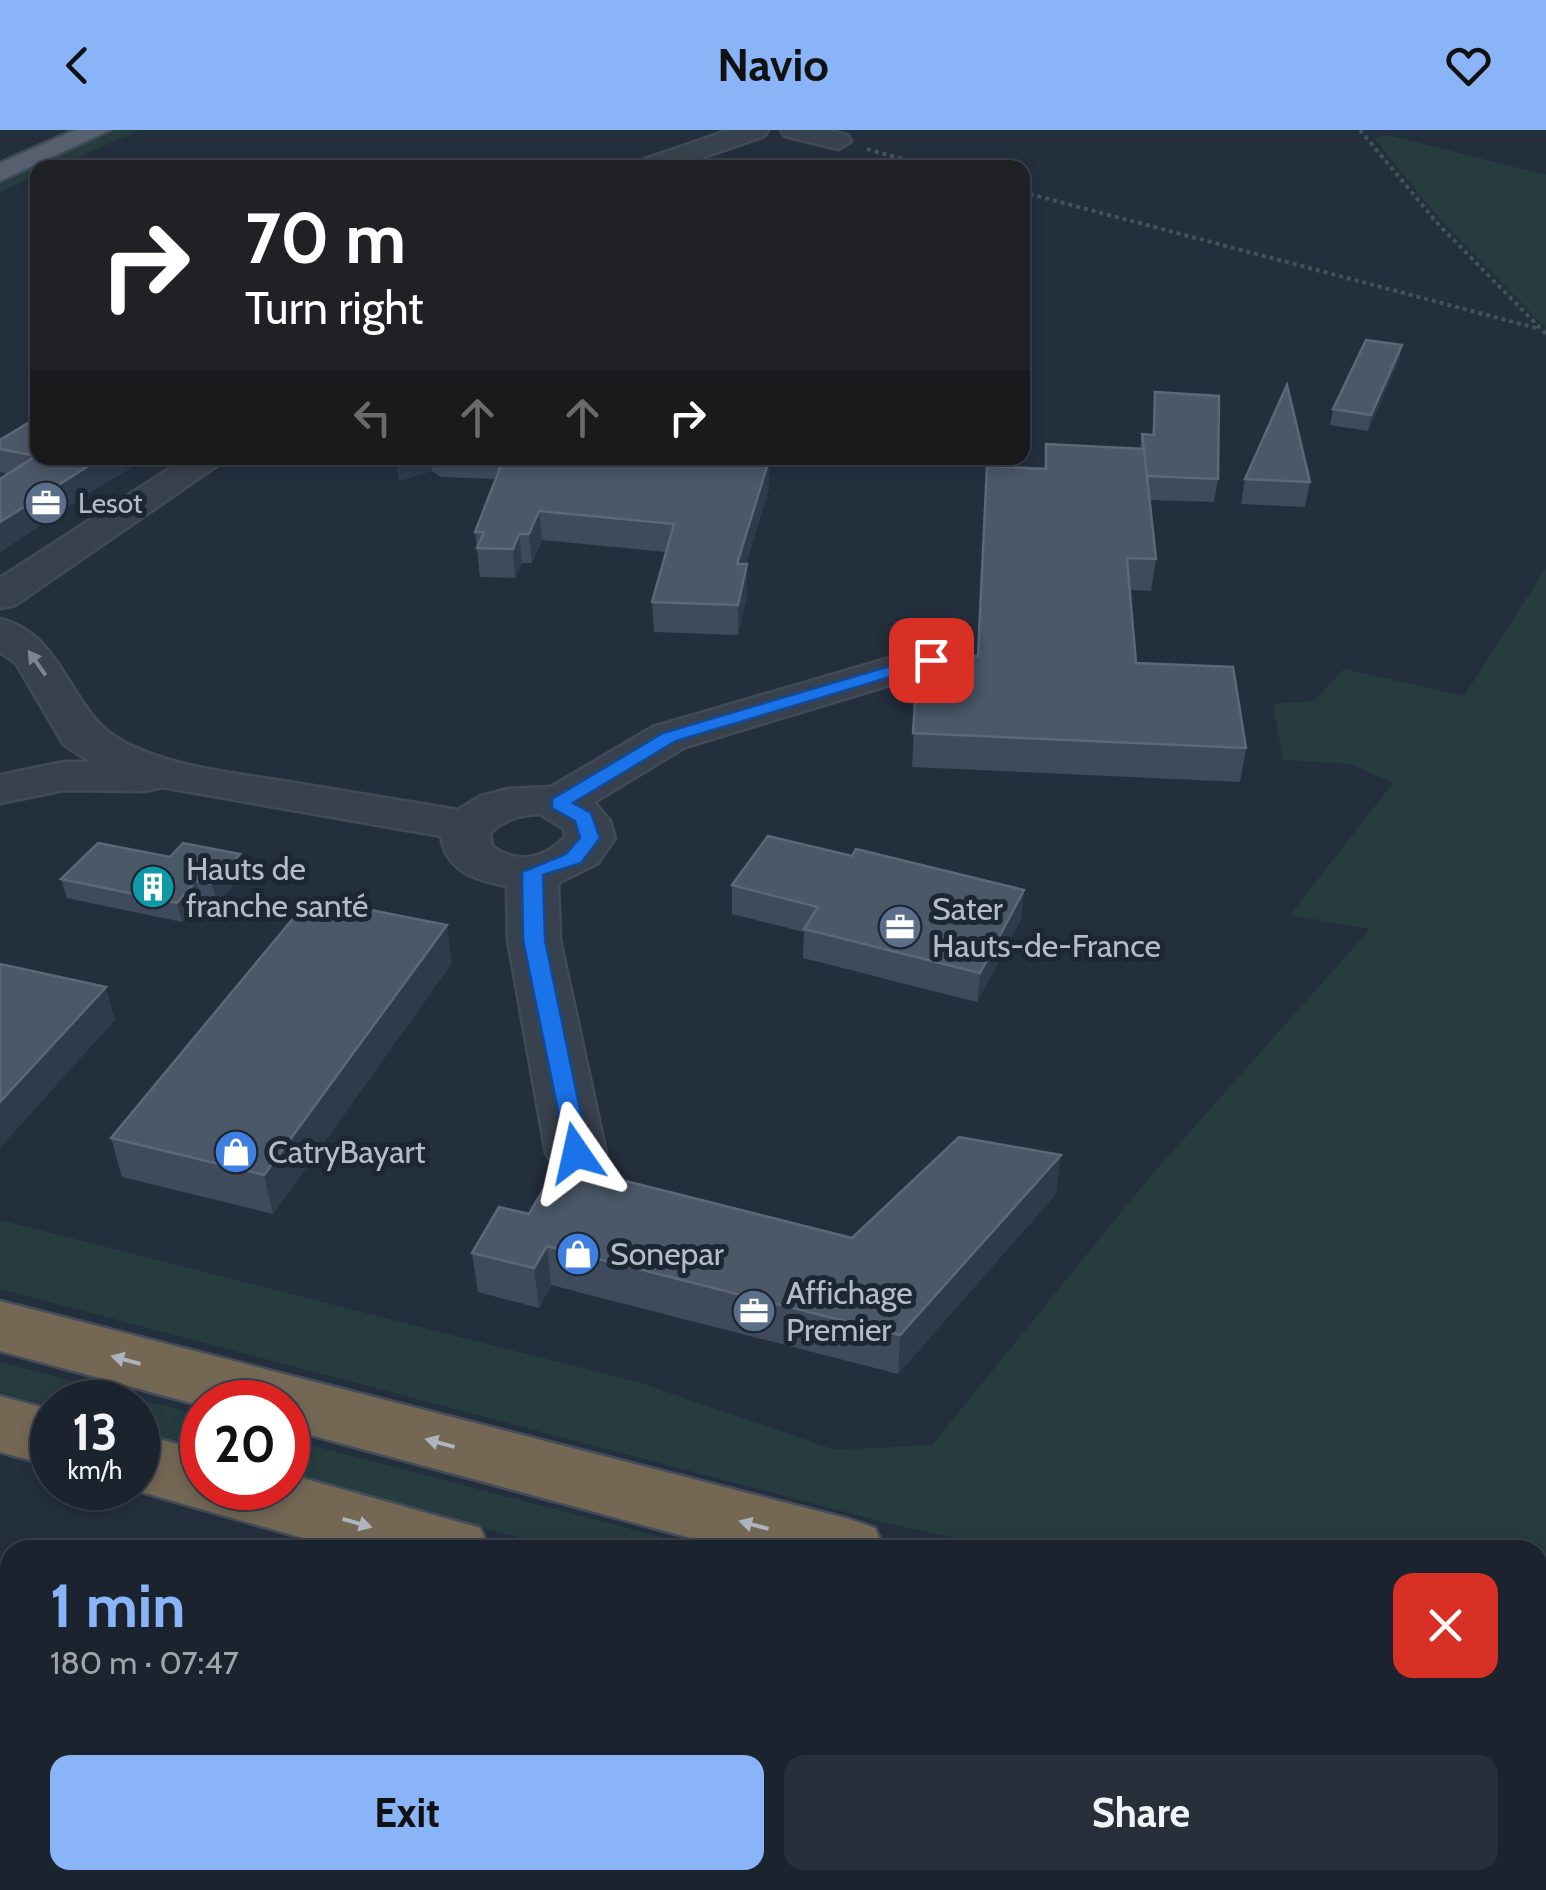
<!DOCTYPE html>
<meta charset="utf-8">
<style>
:root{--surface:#1b232e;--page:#282f3a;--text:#f1f3f6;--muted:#a0a4aa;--line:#39404a;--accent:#8ab4f8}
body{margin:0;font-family:Cabin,sans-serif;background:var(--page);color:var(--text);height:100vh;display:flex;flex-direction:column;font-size:38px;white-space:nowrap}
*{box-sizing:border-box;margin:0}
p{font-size:32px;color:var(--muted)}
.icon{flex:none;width:55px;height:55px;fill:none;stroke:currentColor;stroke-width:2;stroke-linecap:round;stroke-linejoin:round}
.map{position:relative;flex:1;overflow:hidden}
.panel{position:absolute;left:0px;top:1410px;width:1548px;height:350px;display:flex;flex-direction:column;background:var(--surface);border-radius:30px 30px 0 0;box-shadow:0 5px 15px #0003,0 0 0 2px var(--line)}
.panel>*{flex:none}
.hud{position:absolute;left:30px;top:30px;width:1000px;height:305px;border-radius:20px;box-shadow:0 5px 15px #0003,0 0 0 2px var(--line);background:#202124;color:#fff;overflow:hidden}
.speed{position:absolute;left:30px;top:1250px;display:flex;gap:20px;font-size:50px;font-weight:700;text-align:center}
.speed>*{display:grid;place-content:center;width:130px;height:130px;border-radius:50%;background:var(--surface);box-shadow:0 5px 15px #0003,0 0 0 2px var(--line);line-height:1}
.speed small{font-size:25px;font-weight:400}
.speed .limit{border:15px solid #d22;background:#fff;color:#111}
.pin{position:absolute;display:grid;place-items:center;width:85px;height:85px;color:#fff;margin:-42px;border-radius:20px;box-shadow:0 5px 15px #0006}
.me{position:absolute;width:110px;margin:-55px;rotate:349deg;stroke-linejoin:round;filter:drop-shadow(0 0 8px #0008)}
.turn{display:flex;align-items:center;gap:35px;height:210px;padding:0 50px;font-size:45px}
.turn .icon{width:130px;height:130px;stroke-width:2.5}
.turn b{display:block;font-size:70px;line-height:85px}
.lanes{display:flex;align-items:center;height:95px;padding:0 50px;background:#0003;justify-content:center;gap:50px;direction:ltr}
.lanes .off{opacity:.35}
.round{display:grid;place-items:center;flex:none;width:105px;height:105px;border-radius:20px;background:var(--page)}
.head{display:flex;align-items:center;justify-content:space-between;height:170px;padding:0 50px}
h1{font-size:60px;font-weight:800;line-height:75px;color:var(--accent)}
.primary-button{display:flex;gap:20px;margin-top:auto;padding:20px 50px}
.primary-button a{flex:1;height:115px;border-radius:20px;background:var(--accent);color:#111;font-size:40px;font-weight:800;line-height:115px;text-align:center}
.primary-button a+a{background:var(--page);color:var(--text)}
header{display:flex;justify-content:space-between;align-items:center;height:130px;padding:0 50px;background:var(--accent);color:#111;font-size:45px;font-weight:800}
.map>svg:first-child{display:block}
.green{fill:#263c3f}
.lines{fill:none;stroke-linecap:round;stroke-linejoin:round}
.minor-casing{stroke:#414a57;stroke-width:5}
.major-casing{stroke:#414a57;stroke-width:5}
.highway-casing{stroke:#434c59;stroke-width:5}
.path{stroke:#3f5557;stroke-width:4;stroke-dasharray:4 4;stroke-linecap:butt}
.minor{fill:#38414e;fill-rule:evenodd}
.major{fill:#56606e;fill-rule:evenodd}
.highway{fill:#746855;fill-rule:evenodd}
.wall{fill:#3f4b5c}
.shaded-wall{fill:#2f3b4b}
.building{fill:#4b5868;stroke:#5c6777;stroke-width:2.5}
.oneway{fill:#7c8592}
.oneway2{fill:#aeb4bd}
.route{fill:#1a73e8;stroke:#114b97;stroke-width:2.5}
.labels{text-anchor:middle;stroke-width:10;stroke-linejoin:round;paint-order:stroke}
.far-poi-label{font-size:28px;fill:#b4bcc9;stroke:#1d2633;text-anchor:start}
.poi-label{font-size:32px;fill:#b4bcc9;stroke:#1d2633;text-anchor:start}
</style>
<header><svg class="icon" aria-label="back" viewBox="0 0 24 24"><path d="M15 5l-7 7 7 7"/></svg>Navio<svg class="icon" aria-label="heart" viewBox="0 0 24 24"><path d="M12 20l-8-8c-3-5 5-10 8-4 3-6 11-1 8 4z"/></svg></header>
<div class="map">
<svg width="1546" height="1760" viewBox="0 0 1546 1760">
<rect width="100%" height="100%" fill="#242f3e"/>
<path class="green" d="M111 0H140L55 37 38 38 37 45 0 62V49Z
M1388 5 1546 45V198L1441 91 1374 8Z
M1546 438V1543L1538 1541V1420H1008L887 1393 0 1159V1090L641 1253 835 1320 932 1315 1148 1049 1370 799 1290 785 1393 653 1351 634 1283 630 1273 574 1314 571 1344 539 1464 566Z
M0 1232 202 1286V1320L138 1301V1272H52V1277L0 1262Z
M288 1309 710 1420H564L288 1344Z
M744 1750H1529L1546 1754V1760H741Z"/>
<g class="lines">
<g class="minor-casing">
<path id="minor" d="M730 0H768L764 6 673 38H633L636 32Z
M781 0H826L847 5 851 11 838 19 785 6Z
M186 328H228L15 475 0 478V448Z
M0 489C65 505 68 580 120 610 166 636 225 642 276 650 337 660 398 670 458 680L481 666 508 659 551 657 653 597 931 516 946 520 953 529 946 538 685 617 594 672 610 691 615 708 598 733 558 753 560 810 606 1023 597 1038 576 1044 555 1038 546 1023 508 810 507 756C475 750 446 741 441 706L162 657 145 661 64 660 0 673V645L64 632H91L64 615 16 533 0 522ZM540 684 564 699 565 707C545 729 516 735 492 716L490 703C505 689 519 685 540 684Z"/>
</g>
<g class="major-casing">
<path id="major" d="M75 0H110L0 51V33Z"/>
</g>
<g class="highway-casing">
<path id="highway" d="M0 1171 849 1389 875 1398 885 1420H735L288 1299V1272L202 1276 0 1221Z
M0 1266 52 1280V1336L0 1322Z
M138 1303 202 1321V1358H288V1344L480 1398 490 1420H345L138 1361 129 1358H138Z
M1538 1555 1546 1557V1629L1538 1627Z
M1538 1666 1546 1667V1747L1538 1744Z"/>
</g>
<path class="path" d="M1360 0 1439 95 1546 204
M867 19 934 38
M1022 62 1536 198"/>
<use href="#minor" class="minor"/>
<use href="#major" class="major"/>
<use href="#highway" class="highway"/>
</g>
<path class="wall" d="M1402 215 1399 230 1368 301 1330 295 1333 279Z
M1155 262 1218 349 1214 372 1150 370 1156 429 1151 461 1130 460 1136 533 1246 618 1240 652 912 637 918 524 977 526 987 336 1044 339 1046 314 1140 319 1142 304 1152 305Z
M0 310 38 328H148L93 360 0 422V349L9 344 0 342Z
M396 328H720L769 358 746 434 747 464 738 505 654 502 652 472 666 422 542 410 532 433H522L515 448 480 447 475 402 495 349 441 347 432 341 399 351Z
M1245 349 1310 352 1305 377 1241 374Z
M852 726 1024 760 1021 789 977 872 803 828 804 802 732 784V755Z
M244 743 217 774 201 771 182 792 67 768 61 749Z
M452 833 273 1084 122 1047 111 1008Z
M1056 1064 898 1244 551 1155 539 1178 478 1162 472 1123 529 1084 852 1108Z
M0 1456 10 1458V1683L0 1680Z
M253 1750H297L292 1760Z"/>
<path class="shaded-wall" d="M1402 215 1399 230 1368 301 1371 285Z
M101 328H148L93 360 0 422V392Z
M396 328H430L432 341 399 351Z
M769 330V358L738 463 737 434Z
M539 381 542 410 532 433 529 404Z
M519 404 522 433 515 448 513 419Z
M747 434V464L738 505V475Z
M240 724 244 743 217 774 212 754Z
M196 751 201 771 182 792 177 773Z
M1024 760 1021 789 977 872 980 843Z
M447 795 452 833 273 1084 264 1045Z
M106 857 115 890 0 1018V972Z
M1061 1025 1056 1064 898 1244 900 1205Z
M547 1116 551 1155 539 1178 534 1138Z
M289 1750H297L292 1760Z
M544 1750H564L555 1760H535Z"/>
<path class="building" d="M1366 210 1402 215 1371 285 1333 279Z
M1287 255 1310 352 1245 349Z
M1155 262 1219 266 1218 349 1147 346 1142 304 1154 305Z
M38 287V328H101L0 392V349L36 326 0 319V310Z
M1046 314 1144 319 1156 429 1127 428 1136 533 1233 537 1246 618 913 603 918 524 978 526 987 336 1046 339Z
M504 328H720L769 330 737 434H747L738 475 652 472 674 394 539 381 529 404H519L513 419 477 418 484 402H475Z
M768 706 852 726 856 719 1024 760 980 843 804 799 818 777 732 755Z
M98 713 170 727 183 713 240 724 212 754 196 751 177 773 61 749Z
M310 768 447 795 264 1045 111 1008Z
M0 834 106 857 0 972Z
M959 1007 1061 1025 900 1205 547 1116 534 1138 472 1123 499 1077 529 1084 558 1034 852 1108Z
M0 1456 10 1458V1650L0 1647Z
M443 1750H544L535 1760H434Z"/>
<defs><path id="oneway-solid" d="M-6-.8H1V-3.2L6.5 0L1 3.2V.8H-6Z" transform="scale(2.5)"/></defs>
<use class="oneway" href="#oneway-solid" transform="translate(37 533) rotate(-125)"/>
<g class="oneway2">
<use href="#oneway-solid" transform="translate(126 1230) rotate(-165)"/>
<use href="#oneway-solid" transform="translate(440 1313) rotate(-165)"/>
<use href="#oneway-solid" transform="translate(357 1393) rotate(16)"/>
<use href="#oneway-solid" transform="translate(754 1395) rotate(-165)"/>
</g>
<path class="route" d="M931 524 940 530 937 533 676 611 573 673 591 683 600 708 581 733 543 745 545 810 589 1023 576 1032 568 1029 523 810 522 742 566 724 580 708 575 691 552 678V669L663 603Z"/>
<defs>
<g id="office-disc" transform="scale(2.25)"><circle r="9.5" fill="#5c6f8a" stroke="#1d2633"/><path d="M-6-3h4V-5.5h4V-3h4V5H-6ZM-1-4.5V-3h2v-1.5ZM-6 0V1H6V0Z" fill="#fff"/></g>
<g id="building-disc" transform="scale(2.25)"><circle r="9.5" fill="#0f9aa8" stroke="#1d2633"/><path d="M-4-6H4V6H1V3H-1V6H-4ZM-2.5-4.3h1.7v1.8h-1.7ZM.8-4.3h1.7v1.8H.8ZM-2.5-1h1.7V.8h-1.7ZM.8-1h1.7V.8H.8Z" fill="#fff"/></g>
<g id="shop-disc" transform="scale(2.25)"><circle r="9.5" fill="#3f7fe0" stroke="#1d2633"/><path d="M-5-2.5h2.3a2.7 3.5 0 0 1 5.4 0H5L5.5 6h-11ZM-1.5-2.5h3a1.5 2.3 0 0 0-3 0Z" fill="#fff"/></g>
</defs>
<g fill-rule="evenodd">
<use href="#office-disc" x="46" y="373"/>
<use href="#building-disc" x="153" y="757"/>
<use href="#office-disc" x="900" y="797"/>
<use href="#shop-disc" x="236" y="1022"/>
<use href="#shop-disc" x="578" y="1124"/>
<use href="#office-disc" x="754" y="1181"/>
</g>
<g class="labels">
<g class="far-poi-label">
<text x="78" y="383">Lesot</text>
</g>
<g class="poi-label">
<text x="186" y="750">Hauts de<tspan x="186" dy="37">franche santé</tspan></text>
<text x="932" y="790">Sater<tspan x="932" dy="37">Hauts-de-France</tspan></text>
<text x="268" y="1033">CatryBayart</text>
<text x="610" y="1135">Sonepar</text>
<text x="786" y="1174">Affichage<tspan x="786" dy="37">Premier</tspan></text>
</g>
</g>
</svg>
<div class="speed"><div>13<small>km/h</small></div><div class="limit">20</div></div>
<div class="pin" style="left:931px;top:530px;background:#d93025"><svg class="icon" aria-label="arrive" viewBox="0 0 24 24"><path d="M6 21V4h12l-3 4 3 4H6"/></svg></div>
<svg class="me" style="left:576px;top:1023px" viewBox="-20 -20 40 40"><path d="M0-17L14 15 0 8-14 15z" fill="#1a73e8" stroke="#fff" stroke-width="4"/></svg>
<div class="hud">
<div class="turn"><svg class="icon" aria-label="right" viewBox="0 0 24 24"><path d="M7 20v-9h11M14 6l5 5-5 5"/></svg><div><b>70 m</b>Turn right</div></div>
<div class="lanes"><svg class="icon off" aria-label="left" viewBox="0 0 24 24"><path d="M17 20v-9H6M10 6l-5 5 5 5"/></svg><svg class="icon off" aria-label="ahead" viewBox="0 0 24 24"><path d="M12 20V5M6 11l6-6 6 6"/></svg><svg class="icon off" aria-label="ahead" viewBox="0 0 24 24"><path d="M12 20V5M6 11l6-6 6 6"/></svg><svg class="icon" aria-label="right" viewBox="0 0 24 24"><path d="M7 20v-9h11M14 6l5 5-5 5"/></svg></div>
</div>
<section class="panel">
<div class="head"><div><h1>1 min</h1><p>180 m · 07:47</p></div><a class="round" style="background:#d93025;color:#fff"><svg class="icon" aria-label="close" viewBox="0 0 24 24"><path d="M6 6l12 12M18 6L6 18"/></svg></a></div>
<div class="primary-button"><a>Exit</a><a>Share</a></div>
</section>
</div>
